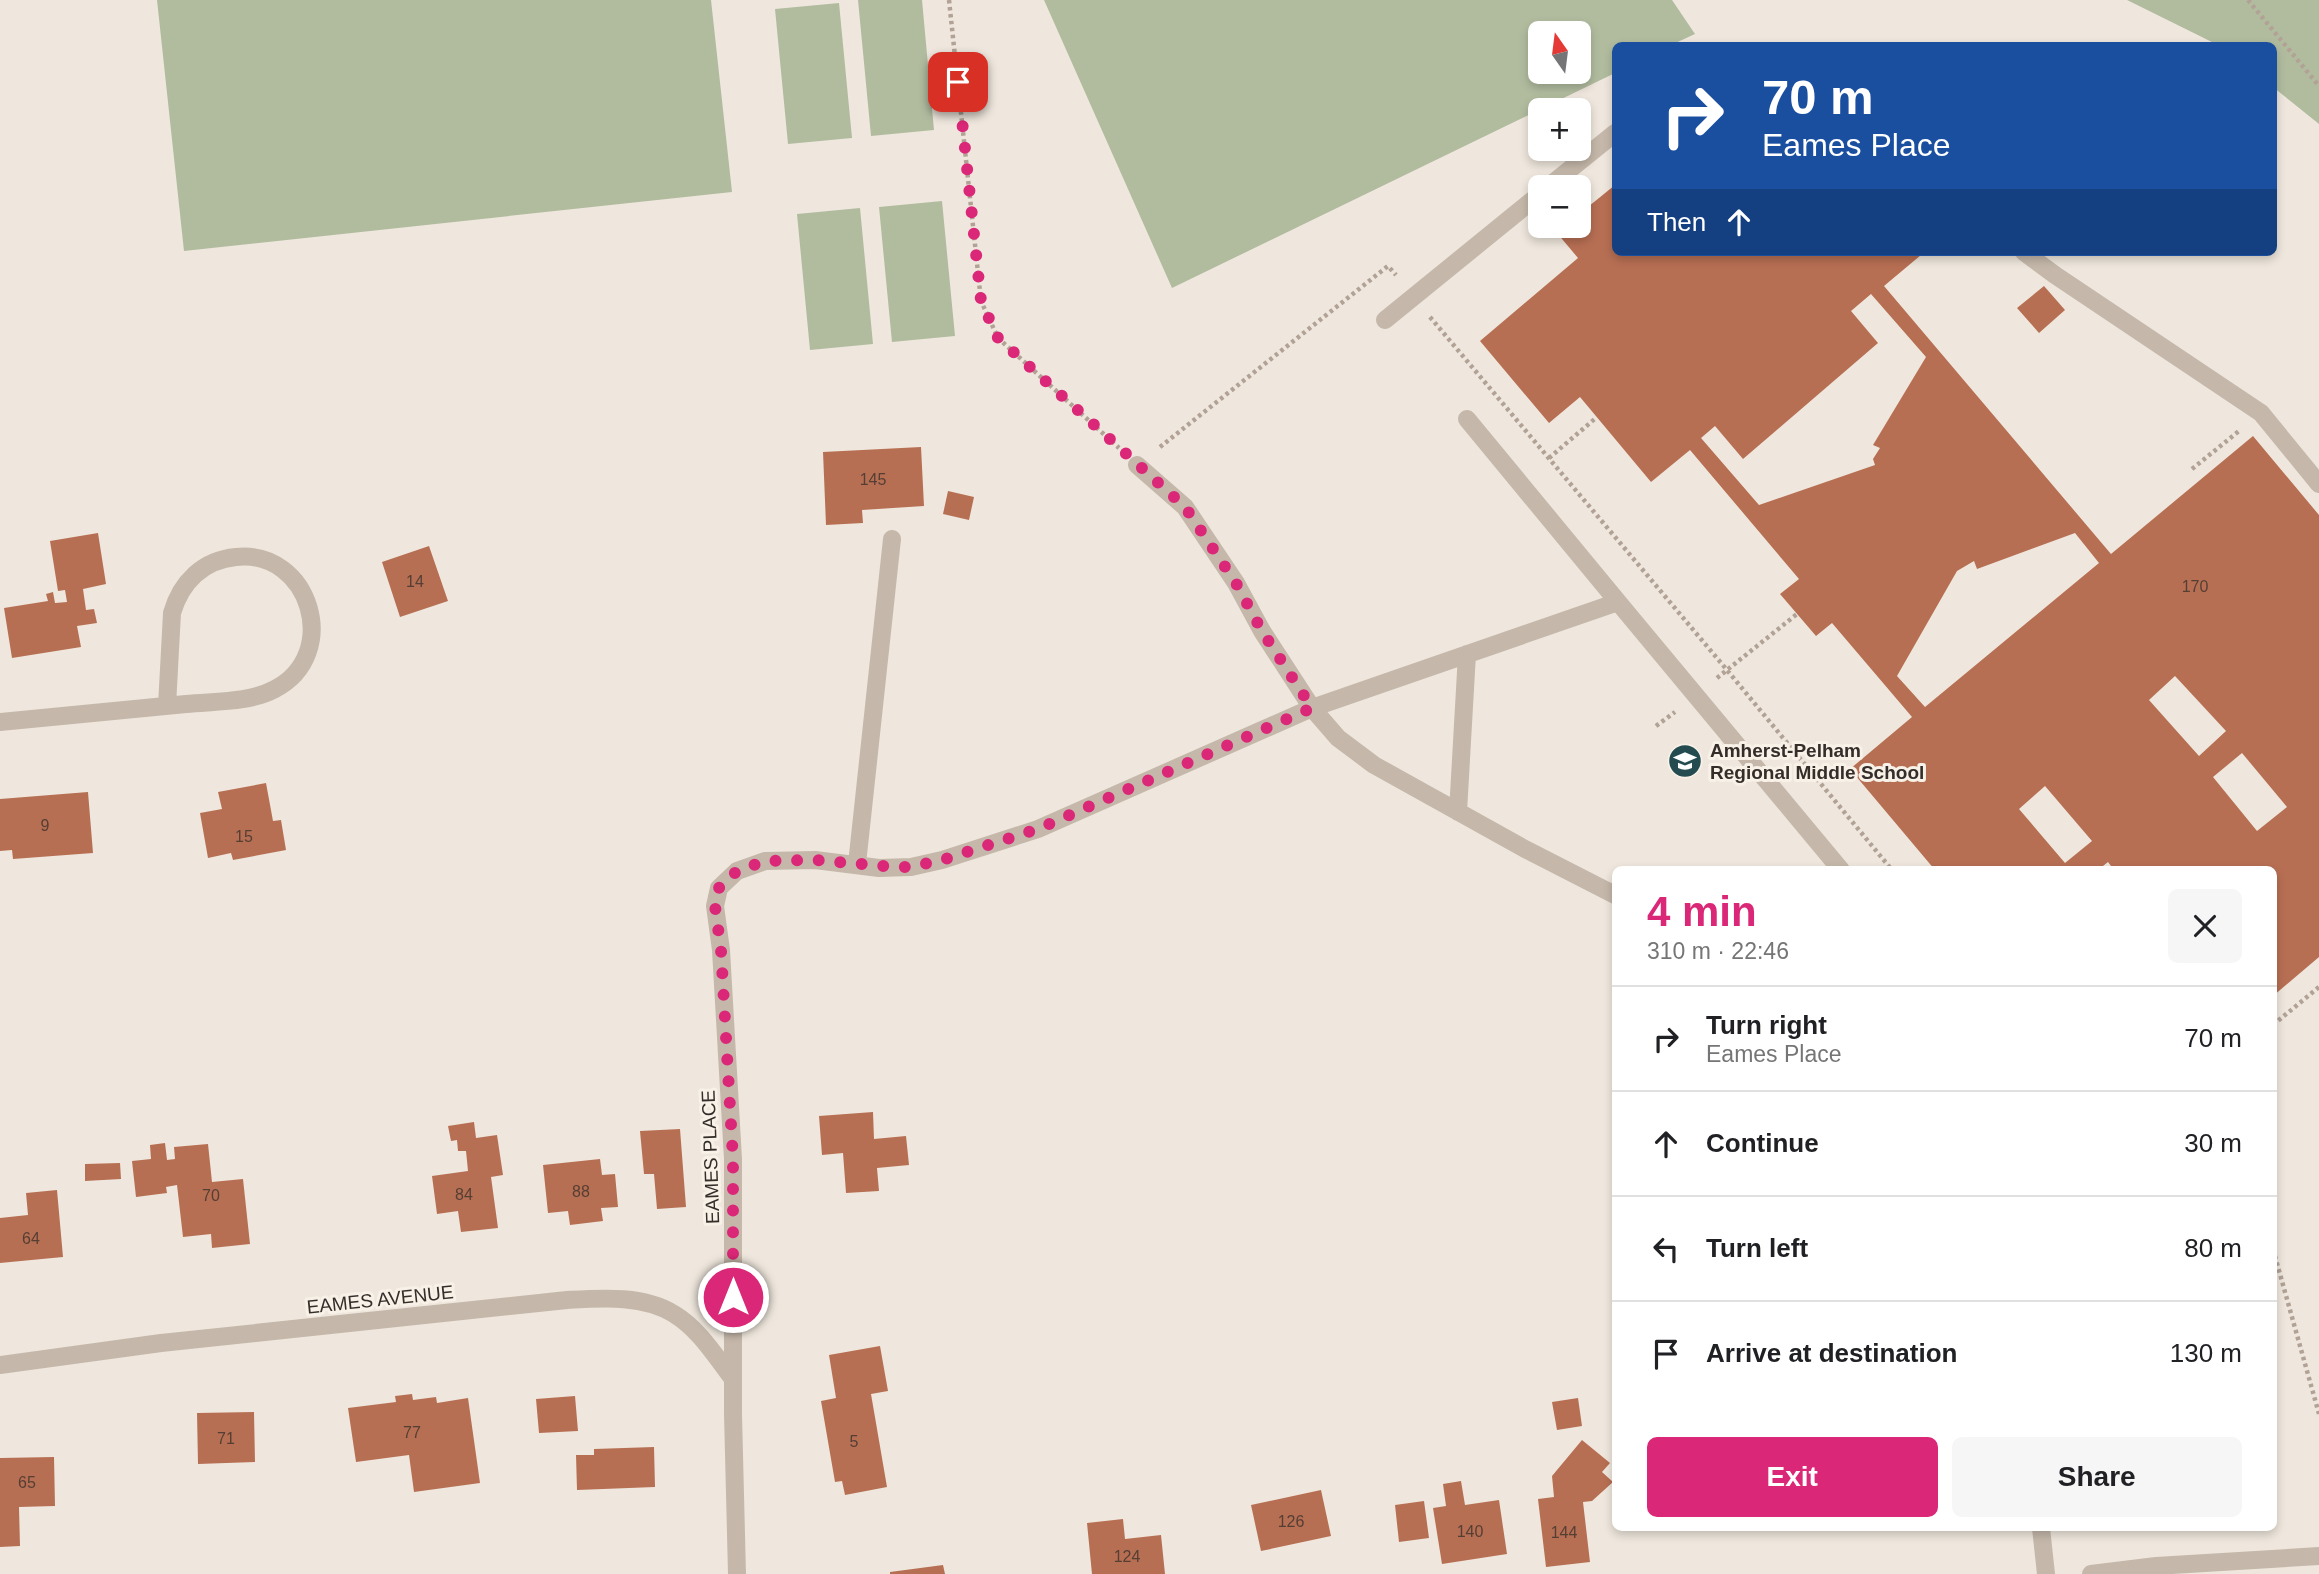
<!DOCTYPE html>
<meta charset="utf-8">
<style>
:root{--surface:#fff;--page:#f6f6f6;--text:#202124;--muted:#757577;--line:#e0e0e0;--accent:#db2777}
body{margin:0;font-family:Helvetica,sans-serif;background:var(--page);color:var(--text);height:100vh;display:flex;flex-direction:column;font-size:26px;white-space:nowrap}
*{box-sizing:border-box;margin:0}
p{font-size:23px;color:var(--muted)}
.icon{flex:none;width:38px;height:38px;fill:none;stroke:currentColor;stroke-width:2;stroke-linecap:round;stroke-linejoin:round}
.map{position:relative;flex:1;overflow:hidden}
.panel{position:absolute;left:1612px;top:866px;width:665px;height:665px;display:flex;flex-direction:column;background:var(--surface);border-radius:10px;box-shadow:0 4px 10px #0003}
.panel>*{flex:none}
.guide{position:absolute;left:1612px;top:42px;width:665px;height:214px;border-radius:10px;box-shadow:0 4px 10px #0003;background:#1a4fa0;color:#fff;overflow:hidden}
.needle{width:46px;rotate:346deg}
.tools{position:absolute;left:1528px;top:21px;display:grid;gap:14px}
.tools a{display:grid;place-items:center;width:63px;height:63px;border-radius:10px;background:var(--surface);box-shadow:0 4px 10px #0003;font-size:35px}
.pin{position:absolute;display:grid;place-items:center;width:60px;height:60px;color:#fff;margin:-30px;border-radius:14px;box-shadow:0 4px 10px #0006}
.me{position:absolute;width:77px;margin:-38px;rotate:0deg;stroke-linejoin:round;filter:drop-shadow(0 0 5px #0008)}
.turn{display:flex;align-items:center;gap:24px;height:147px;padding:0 35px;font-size:32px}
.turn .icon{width:91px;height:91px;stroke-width:2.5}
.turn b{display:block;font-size:49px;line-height:60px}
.then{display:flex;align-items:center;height:66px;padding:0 35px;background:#0003;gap:14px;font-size:26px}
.round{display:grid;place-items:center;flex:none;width:74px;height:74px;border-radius:10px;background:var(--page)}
.summary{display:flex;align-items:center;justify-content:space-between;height:119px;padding:0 35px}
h1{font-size:42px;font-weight:600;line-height:52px;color:var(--accent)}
.action{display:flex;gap:14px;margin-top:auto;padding:14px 35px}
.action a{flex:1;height:80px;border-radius:10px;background:var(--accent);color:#fff;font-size:28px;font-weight:600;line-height:80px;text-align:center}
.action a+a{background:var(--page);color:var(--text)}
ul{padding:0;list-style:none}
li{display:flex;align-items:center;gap:21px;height:105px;padding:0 35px;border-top:2px solid var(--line)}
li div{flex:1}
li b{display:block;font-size:26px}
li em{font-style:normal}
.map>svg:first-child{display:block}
.green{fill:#b1bc9f;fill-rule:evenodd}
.building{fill:#b76f53;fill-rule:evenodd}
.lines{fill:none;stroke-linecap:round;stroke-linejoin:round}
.path{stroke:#b1a295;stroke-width:4.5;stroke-dasharray:3.5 3.5;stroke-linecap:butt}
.minor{stroke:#c5b8aa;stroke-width:18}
.route{stroke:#db2777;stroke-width:12;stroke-dasharray:0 21.6}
.labels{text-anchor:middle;stroke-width:6;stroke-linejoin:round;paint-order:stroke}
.number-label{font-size:16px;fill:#553e34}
.poi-label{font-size:19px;font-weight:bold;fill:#342d29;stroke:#f7f1e8;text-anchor:start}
.street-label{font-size:19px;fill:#342d29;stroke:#f7f1e8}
</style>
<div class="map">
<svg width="2319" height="1574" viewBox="0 0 2319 1574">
<rect width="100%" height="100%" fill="#efe7dd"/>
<path class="green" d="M157 0H711L732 192 184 251Z
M858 0H922L934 130 871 136Z
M1044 0H1672L1695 34 1671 45 1615 46V73L1172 288ZM1578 33V72H1540V33Z
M2127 0H2319V124L2273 87V46L2218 45Z
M839 3 852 138 788 144 775 9Z
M942 201 955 336 892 342 879 207Z
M860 208 873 344 810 350 797 214Z"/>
<path class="building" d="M1615 185V252H1918L1921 255 1884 286 2111 554 2253 436 2319 515V957L2273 996V870H2114L2108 862 2098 870H1935L1850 769 1912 717 1832 623 1816 636 1780 594 1799 579 1690 450 1651 482 1580 397 1549 423 1480 341 1578 258 1557 233 1566 226H1578V215ZM1871 294 1926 357 1873 445 1880 448 1873 459 1875 465 1759 505 1701 438 1715 426 1743 459 1878 343 1851 311ZM2075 533 2099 563 1925 707 1897 676 1957 571 1974 561 1977 569ZM2175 676 2226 731 2199 756 2149 700ZM2242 753 2287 807 2257 831 2213 777ZM2045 786 2092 841 2065 863 2019 809Z
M2044 286 2065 310 2039 333 2017 308Z
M921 447 924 506 862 510 863 523 826 525 823 452Z
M948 491 974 497 969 520 943 514Z
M98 533 106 584 83 589 86 610 94 609 97 623 77 626 81 647 12 658 4 608 48 601 46 594 53 592 55 603 67 602 65 590 58 591 50 541Z
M429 546 448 601 400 617 382 562Z
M266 783 273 821 281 820 286 850 233 860 231 853 208 858 200 813 222 809 218 792Z
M88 792 93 853 13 859 12 850 0 851V799Z
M873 1112 874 1139 906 1136 909 1165 877 1168 879 1191 846 1193 843 1153 822 1155 819 1116Z
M474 1122 476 1138 497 1135 503 1175 491 1177 498 1228 461 1232 458 1211 437 1214 432 1176 468 1171 466 1151H458L457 1140 451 1141 448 1126Z
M680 1129 686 1207 657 1209 654 1174H644L640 1131Z
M165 1143 167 1160 175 1159 174 1147 208 1144 212 1182 243 1179 250 1244 212 1248 211 1234 183 1237 177 1185 166 1187 167 1193 136 1197 132 1161 151 1159 150 1145Z
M600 1159 602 1175 615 1174 618 1207 601 1208 603 1221 570 1225 568 1211 548 1213 543 1165Z
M120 1163 121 1179 85 1181V1164Z
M57 1190 63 1257 0 1263V1218L28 1215 26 1193Z
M880 1346 888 1391 871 1394 887 1487 845 1495 842 1481 835 1482 821 1401 836 1398 829 1355Z
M412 1394 413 1400 436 1397 437 1403 468 1398 480 1483 414 1492 409 1455 356 1462 348 1408 396 1402 395 1396Z
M575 1396 578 1431 539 1433 536 1399Z
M1578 1398 1582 1426 1557 1430 1552 1402Z
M254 1412 255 1462 198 1464 197 1413Z
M1582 1440 1610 1463 1602 1472 1613 1482 1592 1501 1583 1502 1590 1562 1546 1567 1538 1499 1554 1497 1552 1476Z
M654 1447 655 1487 577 1490 576 1455H594V1449Z
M54 1457 55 1506 19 1507 20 1546 0 1547V1458Z
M1461 1481 1465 1505 1499 1500 1507 1554 1442 1564 1433 1508 1446 1506 1443 1484Z
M1321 1490 1331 1536 1261 1551 1251 1505Z
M1424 1501 1429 1538 1399 1542 1395 1505Z
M1123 1519 1125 1539 1161 1535 1165 1574H1092L1087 1523Z
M943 1565 945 1574H890V1572Z"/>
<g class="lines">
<path class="path" d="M949 0 981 301 998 338 1119 448
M2248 0 2319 86
M1430 317 1727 670 1892 870
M1160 447 1388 266 1396 275
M1549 458 1597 417
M2192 469 2239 431
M1717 678 1797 614
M1656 726 1675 712
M2273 1025 2319 987
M2273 1249 2319 1414"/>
<path class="minor" d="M1548 187 1615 133
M2024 252 2055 275 2261 413 2319 484
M1385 320 1540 194
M1467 419 1618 602
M1137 465 1185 507 1236 583 1262 631 1312 708 1618 602 1841 870
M0 722C62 716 124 710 186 704 215 701 249 703 275 689 342 654 310 549 236 557 203 560 181 582 172 613L167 706
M1458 812 1467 654
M857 864 892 539
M0 1365 161 1343 567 1300C602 1298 644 1295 674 1314 699 1329 716 1357 733 1379
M2041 1528 2046 1574
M737 1574 733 1414V1159L721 950 715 906 719 888 737 871 765 861 815 860 879 868 911 867 942 860 1038 829 1312 708 1338 738 1374 765 1525 849 1615 895
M2091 1574 2156 1566 2319 1556"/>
</g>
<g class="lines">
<path class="route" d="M733 1297V1159L721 950 715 906 719 888 737 871 765 861 816 860 895 867H911L942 860 1038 829 1312 708 1262 631 1236 583 1185 507 998 338 981 301 958 82"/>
</g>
<defs>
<g id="school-disc" transform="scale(1.75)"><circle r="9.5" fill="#234b50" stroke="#f7f1e8"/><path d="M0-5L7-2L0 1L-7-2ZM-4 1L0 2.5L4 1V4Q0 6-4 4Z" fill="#fff"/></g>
</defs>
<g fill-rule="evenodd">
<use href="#school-disc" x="1685" y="761"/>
</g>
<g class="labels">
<g class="number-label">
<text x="873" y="485">145</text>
<text x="415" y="587">14</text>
<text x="2195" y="592">170</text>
<text x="45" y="831">9</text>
<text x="244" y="842">15</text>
<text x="581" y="1197">88</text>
<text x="464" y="1200">84</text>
<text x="211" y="1201">70</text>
<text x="31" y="1244">64</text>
<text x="412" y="1438">77</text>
<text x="226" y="1444">71</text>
<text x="854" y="1447">5</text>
<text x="27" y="1488">65</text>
<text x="1291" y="1527">126</text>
<text x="1470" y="1537">140</text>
<text x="1564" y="1538">144</text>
<text x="1127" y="1562">124</text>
</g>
<g class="poi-label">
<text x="1710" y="757">Amherst-Pelham<tspan x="1710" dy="22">Regional Middle School</tspan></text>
</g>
<g class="street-label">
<text transform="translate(710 1157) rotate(-92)" y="7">EAMES PLACE</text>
<text transform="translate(380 1299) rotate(-6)" y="7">EAMES AVENUE</text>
</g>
</g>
</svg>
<div class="tools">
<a><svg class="needle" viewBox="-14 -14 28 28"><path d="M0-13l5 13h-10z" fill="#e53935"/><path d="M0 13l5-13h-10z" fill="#757577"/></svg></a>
<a>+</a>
<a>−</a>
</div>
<div class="pin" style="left:958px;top:82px;background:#d93025"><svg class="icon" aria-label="arrive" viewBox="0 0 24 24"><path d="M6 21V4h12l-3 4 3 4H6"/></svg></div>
<svg class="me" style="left:733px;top:1297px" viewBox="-20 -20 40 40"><circle r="17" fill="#db2777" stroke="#fff" stroke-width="3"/><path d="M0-11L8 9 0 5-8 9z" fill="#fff"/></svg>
<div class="guide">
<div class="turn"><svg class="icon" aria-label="right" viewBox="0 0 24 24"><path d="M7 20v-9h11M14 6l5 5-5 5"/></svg><div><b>70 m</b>Eames Place</div></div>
<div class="then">Then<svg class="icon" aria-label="ahead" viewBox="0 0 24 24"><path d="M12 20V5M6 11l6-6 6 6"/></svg></div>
</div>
<section class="panel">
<div class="summary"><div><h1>4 min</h1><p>310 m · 22:46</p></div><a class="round"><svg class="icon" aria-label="close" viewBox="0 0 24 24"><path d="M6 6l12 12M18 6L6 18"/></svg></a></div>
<ul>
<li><svg class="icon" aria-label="right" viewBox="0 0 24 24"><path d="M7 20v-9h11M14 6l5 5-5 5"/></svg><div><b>Turn right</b><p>Eames Place</p></div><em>70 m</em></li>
<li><svg class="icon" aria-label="ahead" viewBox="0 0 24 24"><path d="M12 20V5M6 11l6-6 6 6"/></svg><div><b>Continue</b></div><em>30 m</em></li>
<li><svg class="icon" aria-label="left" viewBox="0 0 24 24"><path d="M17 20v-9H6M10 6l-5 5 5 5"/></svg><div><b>Turn left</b></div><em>80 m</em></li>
<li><svg class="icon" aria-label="arrive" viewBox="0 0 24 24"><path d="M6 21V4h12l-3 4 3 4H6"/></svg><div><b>Arrive at destination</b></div><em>130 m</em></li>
</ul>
<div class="action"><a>Exit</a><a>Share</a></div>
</section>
</div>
